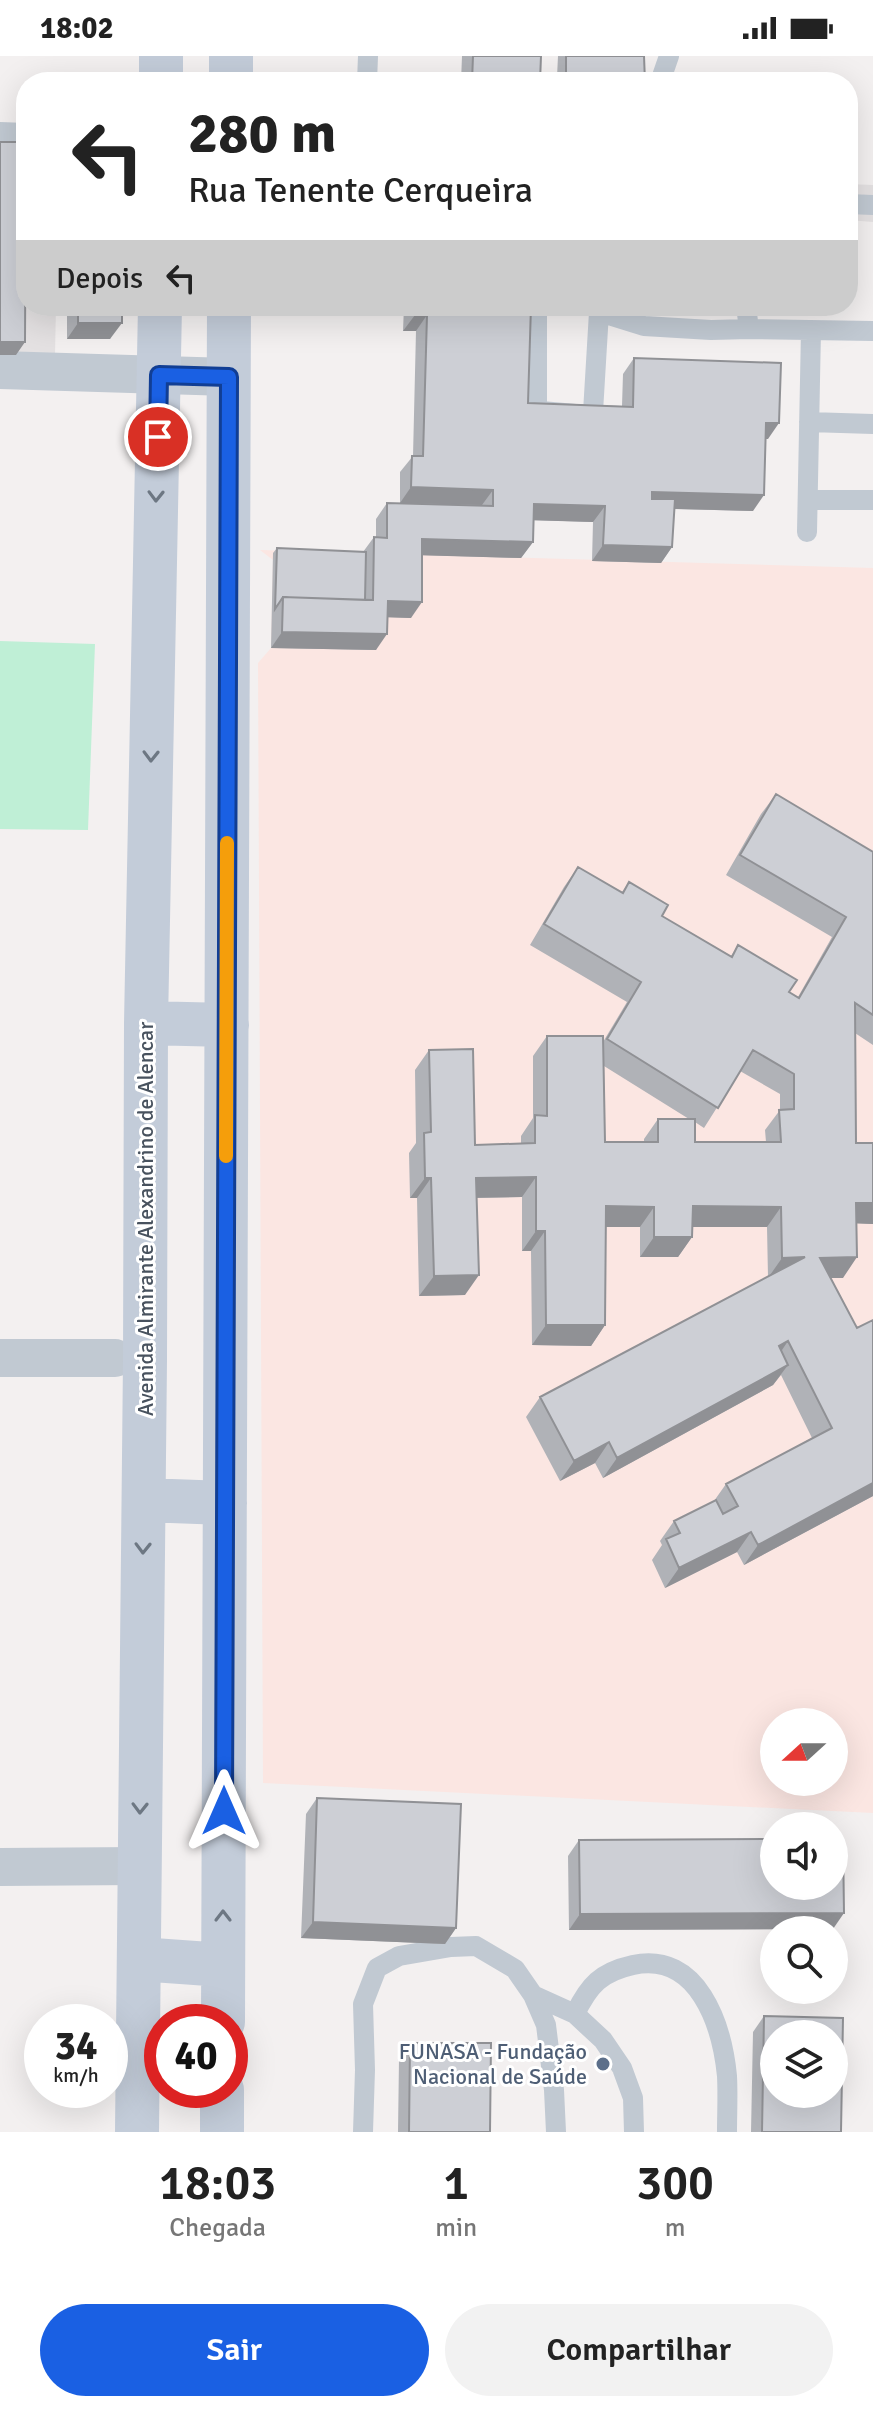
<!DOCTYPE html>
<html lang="pt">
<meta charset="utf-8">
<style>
:root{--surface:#fff;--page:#f2f2f2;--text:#222;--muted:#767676;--accent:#1a60e3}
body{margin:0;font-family:Signika,sans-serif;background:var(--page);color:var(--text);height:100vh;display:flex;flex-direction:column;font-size:30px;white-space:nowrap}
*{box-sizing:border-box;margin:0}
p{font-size:26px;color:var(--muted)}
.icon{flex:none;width:44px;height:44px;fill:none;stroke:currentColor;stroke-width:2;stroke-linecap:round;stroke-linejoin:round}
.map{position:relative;height:2076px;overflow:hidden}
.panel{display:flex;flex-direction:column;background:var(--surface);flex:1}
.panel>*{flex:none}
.top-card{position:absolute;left:16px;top:16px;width:842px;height:244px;border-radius:32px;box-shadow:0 8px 32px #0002;background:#fff;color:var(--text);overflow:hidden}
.needle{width:52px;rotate:249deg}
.controls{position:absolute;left:760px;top:1652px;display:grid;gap:16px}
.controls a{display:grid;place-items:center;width:88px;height:88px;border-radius:50%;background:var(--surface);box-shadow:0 8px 32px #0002;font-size:40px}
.speed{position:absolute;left:24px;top:1948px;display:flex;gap:16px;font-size:40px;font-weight:700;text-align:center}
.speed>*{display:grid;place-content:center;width:104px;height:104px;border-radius:50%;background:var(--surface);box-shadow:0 8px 32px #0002;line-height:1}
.speed small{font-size:20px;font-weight:400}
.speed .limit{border:12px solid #d22;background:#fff;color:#111}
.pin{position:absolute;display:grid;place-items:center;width:68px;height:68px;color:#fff;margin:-34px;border:4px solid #fff;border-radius:50%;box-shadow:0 2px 8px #0007}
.me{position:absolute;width:88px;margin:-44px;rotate:0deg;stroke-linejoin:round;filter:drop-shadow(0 0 6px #0008)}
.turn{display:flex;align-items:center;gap:28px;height:168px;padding:0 40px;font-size:36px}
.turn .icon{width:104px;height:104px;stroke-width:2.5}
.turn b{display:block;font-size:56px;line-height:68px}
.then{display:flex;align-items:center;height:76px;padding:0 40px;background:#0003;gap:16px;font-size:30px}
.eta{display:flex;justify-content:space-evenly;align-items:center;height:136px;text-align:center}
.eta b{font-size:48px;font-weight:600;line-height:56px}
.button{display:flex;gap:16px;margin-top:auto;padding:16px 40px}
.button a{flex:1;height:92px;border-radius:48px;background:var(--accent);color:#fff;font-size:32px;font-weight:600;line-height:92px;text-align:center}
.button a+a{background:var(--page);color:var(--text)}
.status{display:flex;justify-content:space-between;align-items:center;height:56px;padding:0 40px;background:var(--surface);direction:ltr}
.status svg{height:22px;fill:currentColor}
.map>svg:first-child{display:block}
.education{fill:#e4e1e2}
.medical{fill:#fbe6e2;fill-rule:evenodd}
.green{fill:#bfefd6}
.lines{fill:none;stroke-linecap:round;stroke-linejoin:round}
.lane{stroke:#c1c9d2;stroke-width:20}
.street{stroke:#c1c9d2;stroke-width:38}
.secondary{stroke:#c3ccd9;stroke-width:44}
.wall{fill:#b0b2b7;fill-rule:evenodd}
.shaded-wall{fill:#909195}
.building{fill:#cdcfd5;stroke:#909195;stroke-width:2;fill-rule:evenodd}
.oneway{stroke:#6d7783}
.route-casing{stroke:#113e94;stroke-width:20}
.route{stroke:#1a60e3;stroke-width:14}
.slow{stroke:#f59e0b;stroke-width:14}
.service-dot{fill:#5c6f8a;stroke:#fff;stroke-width:3}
.labels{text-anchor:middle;stroke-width:6;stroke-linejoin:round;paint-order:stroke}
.street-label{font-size:22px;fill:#48525e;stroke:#fff}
.service-label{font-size:22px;fill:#4e5e75;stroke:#fff;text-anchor:end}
</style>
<div class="status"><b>18:02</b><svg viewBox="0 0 49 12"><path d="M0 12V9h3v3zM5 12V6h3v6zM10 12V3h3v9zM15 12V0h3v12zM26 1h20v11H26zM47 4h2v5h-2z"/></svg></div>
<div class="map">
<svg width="873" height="2076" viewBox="0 0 873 2076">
<rect width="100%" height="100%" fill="#f3f0f0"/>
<path class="education" d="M26 99V250H56L55 299H0Z
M848 128 873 129V166L848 164Z"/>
<path class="medical" d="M260 494 873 512V1757L263 1727 258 607 271 592 273 504ZM774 1666H834V1726H774Z"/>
<path class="green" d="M0 585 95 588 88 774 0 773Z"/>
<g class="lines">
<path class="lane" d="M367 26 368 0
M660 26 669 0
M0 76 26 77
M848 148 873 149
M537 250V354L541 355 587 359 593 356 599 256
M596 250 599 256 644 270 711 274 749 273 746 250
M749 273 873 275
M809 366 873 368
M808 444H873
M807 476 811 274
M533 1939 575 1958 603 1984 622 2012 633 2042 634 2076
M575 1958C589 1929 601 1916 633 1909 698 1895 722 1969 727 2020 728 2039 727 2058 727 2076
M363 2076 365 2014 363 1948 377 1912 399 1900 451 1891 476 1890 515 1913 533 1939 546 1969 554 2034 556 2076"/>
<path class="street" d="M0 314 229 321
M0 1302H115
M0 1811 139 1810"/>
<path class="secondary" d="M161 26V0
M231 26V0
M146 967 227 969
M144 1444 225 1447
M139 1903 223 1909
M223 1966 229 250
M137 2076 145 1304 146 967 160 250
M222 2076V2034"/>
</g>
<path class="wall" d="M462 0H541L540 21H557L558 0H644L645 26H461Z
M67 250H122L110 283H67Z
M404 250H531L528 347 622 350 623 318 634 302 768 383H766L753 455 674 453 672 491 661 507 592 505 593 466 533 464V486L521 502 422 499 411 562 388 561 376 594 271 592 273 497 277 492 363 496 374 481H376V463L387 447 482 450 400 447V416L413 400 416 275H403Z
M776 738 873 796V989L855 977 856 1087H873V1168L857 1167 843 1222H831L857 1272 873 1264V1440L744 1509 737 1496 665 1532 652 1504 662 1489 660 1485 674 1465 714 1445 726 1428 812 1382 781 1319 773 1329 603 1422 595 1407 560 1425 526 1361 540 1341 768 1221 767 1171H693L692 1181 678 1201H640V1171H606L605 1269 591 1290 532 1289 531 1195H522V1141L477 1142 465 1239 419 1240 417 1142H410L409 1097 416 1087 415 1014 429 994 475 1089 521 1088V1080L533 1062V1000L547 980 603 986 627 946 530 889 564 831 578 811 622 836 629 826 662 860 731 900 738 889 789 936 798 941 832 881 726 819 761 758ZM604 1010 689 1063H658L644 1083V1086H605ZM740 1015 780 1038V1054L765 1074 766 1086H695V1066L704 1072Z
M317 1742 456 1872 445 1888 301 1882 306 1758Z
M579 1784 833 1873 569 1874 568 1800Z
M764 1960 841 2076H751L753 1976Z
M410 1987 490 2076H398L399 2003Z"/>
<path class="shaded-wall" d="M415 259H427L416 275H403Z
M78 267H122L110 283H67Z
M0 286H25L16 299H0Z
M766 367H779L768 383H755Z
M411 431 493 434 482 449 400 447Z
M652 436 764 439 753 455 641 452Z
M534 448 605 450 593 466 523 464Z
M422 483 533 486 521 502 411 499Z
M603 489 672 491 661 507 592 505Z
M388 545 422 546 411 562 377 561Z
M282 576 387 578 376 594 271 592Z
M536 1121 522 1141 462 1142 476 1122Z
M425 1122H431L417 1142H410Z
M856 1147H873V1168L842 1167Z
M606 1150 654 1151 640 1171H592Z
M693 1150 781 1151 767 1171H679Z
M536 1175H545L531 1195H522Z
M654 1181H692L678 1201H640Z
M805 1201 768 1222 782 1202Z
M857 1201 843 1222H806L820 1202Z
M479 1219 465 1239 419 1240 434 1220Z
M546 1269H605L591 1290 532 1289Z
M788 1285 774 1306 779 1290Z
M788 1309 773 1329 603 1422 617 1402Z
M609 1386 595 1407 560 1425 574 1405Z
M873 1427V1440L744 1509 758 1489Z
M751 1476 737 1496 665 1532 679 1512Z
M844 1857 833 1873 569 1874 580 1858Z
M313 1866 456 1872 445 1888 301 1882Z"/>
<path class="building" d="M473 0H541L540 26H472Z
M566 0H644L645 26H540V21L566 22Z
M0 86H26L25 286H0Z
M78 250H122V267H78Z
M415 250H531L528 347 633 351 634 302 781 307 779 367H766L764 439 652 436V443H675L672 491 603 489 605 450 534 448 533 486 422 483V546L388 545 387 578 282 576 283 541 373 544 374 481 387 482V447L493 450V434L411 431 412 400H423L427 259H415Z
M277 492 366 496 365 544 283 541 275 553Z
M776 738 873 796V959L855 947 856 1087H873V1147H856L857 1201 820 1202 857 1272 873 1264V1427L758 1489 751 1476 679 1512 666 1483 680 1477 674 1465 716 1444 723 1458 738 1450 726 1428 832 1372 788 1285 779 1290 788 1309 617 1402 609 1386 574 1405 540 1341 805 1201 782 1202 781 1151 693 1150 692 1181H654V1151L606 1150 605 1269H546L545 1175H536V1121L476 1122 479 1219 434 1220 431 1122H425L424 1077 431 1076 429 994 473 993 475 1089 535 1087V1059L547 1060V980H603L605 1086H658V1063H695V1086H781L779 1054 794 1053V1018L753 994 718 1052 607 983 641 926 544 868 578 811 623 837 629 826 668 849 662 860 732 901 738 889 797 924 789 936 799 942 846 861 740 799Z
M317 1742 461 1748 456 1872 313 1866Z
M774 1783V1830H834V1783H843L844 1857 580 1858 579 1784Z
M764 1960 843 1962 841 2076H762ZM774 1978H834V2038H774Z
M410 1987H491L490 2076H409Z"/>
<defs><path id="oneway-chevron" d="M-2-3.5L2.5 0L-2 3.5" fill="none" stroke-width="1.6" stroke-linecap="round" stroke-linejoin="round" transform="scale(2)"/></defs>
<g class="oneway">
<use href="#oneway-chevron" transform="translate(156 440) rotate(91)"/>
<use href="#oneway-chevron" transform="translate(151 700) rotate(91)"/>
<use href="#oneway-chevron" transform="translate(143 1492) rotate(91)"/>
<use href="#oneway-chevron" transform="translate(140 1752) rotate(91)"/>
<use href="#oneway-chevron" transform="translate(223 1860) rotate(-90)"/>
</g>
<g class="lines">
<g class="route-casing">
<path id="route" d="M158 381 159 319 229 321 224 1755"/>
</g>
<use href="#route" class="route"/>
<path class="slow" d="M226 1100 227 787"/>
</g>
<circle class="service-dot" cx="603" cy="2008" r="8"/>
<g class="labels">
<g class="street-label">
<text transform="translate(145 1163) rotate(-90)" y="8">Avenida Almirante Alexandrino de Alencar</text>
</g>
<g class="service-label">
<text x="587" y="2003">FUNASA - Fundação<tspan x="587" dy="25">Nacional de Saúde</tspan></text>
</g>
</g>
</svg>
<div class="controls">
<a><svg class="needle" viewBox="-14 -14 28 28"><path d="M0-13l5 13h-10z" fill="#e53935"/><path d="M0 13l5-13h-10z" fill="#767676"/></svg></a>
<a><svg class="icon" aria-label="sound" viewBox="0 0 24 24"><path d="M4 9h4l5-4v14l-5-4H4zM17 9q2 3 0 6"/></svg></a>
<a><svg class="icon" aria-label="search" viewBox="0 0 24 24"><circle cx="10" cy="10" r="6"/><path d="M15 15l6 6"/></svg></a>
<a><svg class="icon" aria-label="layers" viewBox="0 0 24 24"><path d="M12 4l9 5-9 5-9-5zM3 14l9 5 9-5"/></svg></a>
</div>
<div class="speed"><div>34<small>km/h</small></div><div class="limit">40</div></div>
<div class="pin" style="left:158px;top:381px;background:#d93025"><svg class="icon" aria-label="arrive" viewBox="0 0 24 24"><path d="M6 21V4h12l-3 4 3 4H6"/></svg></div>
<svg class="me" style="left:224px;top:1755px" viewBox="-20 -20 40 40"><path d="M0-17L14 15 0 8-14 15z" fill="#1a60e3" stroke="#fff" stroke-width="4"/></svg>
<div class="top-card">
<div class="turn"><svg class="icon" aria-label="left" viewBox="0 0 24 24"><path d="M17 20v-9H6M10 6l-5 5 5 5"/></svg><div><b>280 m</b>Rua Tenente Cerqueira</div></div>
<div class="then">Depois<svg class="icon" aria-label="left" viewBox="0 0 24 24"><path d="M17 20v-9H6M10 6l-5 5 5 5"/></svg></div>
</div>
</div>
<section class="panel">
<div class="eta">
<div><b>18:03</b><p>Chegada</p></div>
<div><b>1</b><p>min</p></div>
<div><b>300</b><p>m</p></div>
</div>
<div class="button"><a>Sair</a><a>Compartilhar</a></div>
</section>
